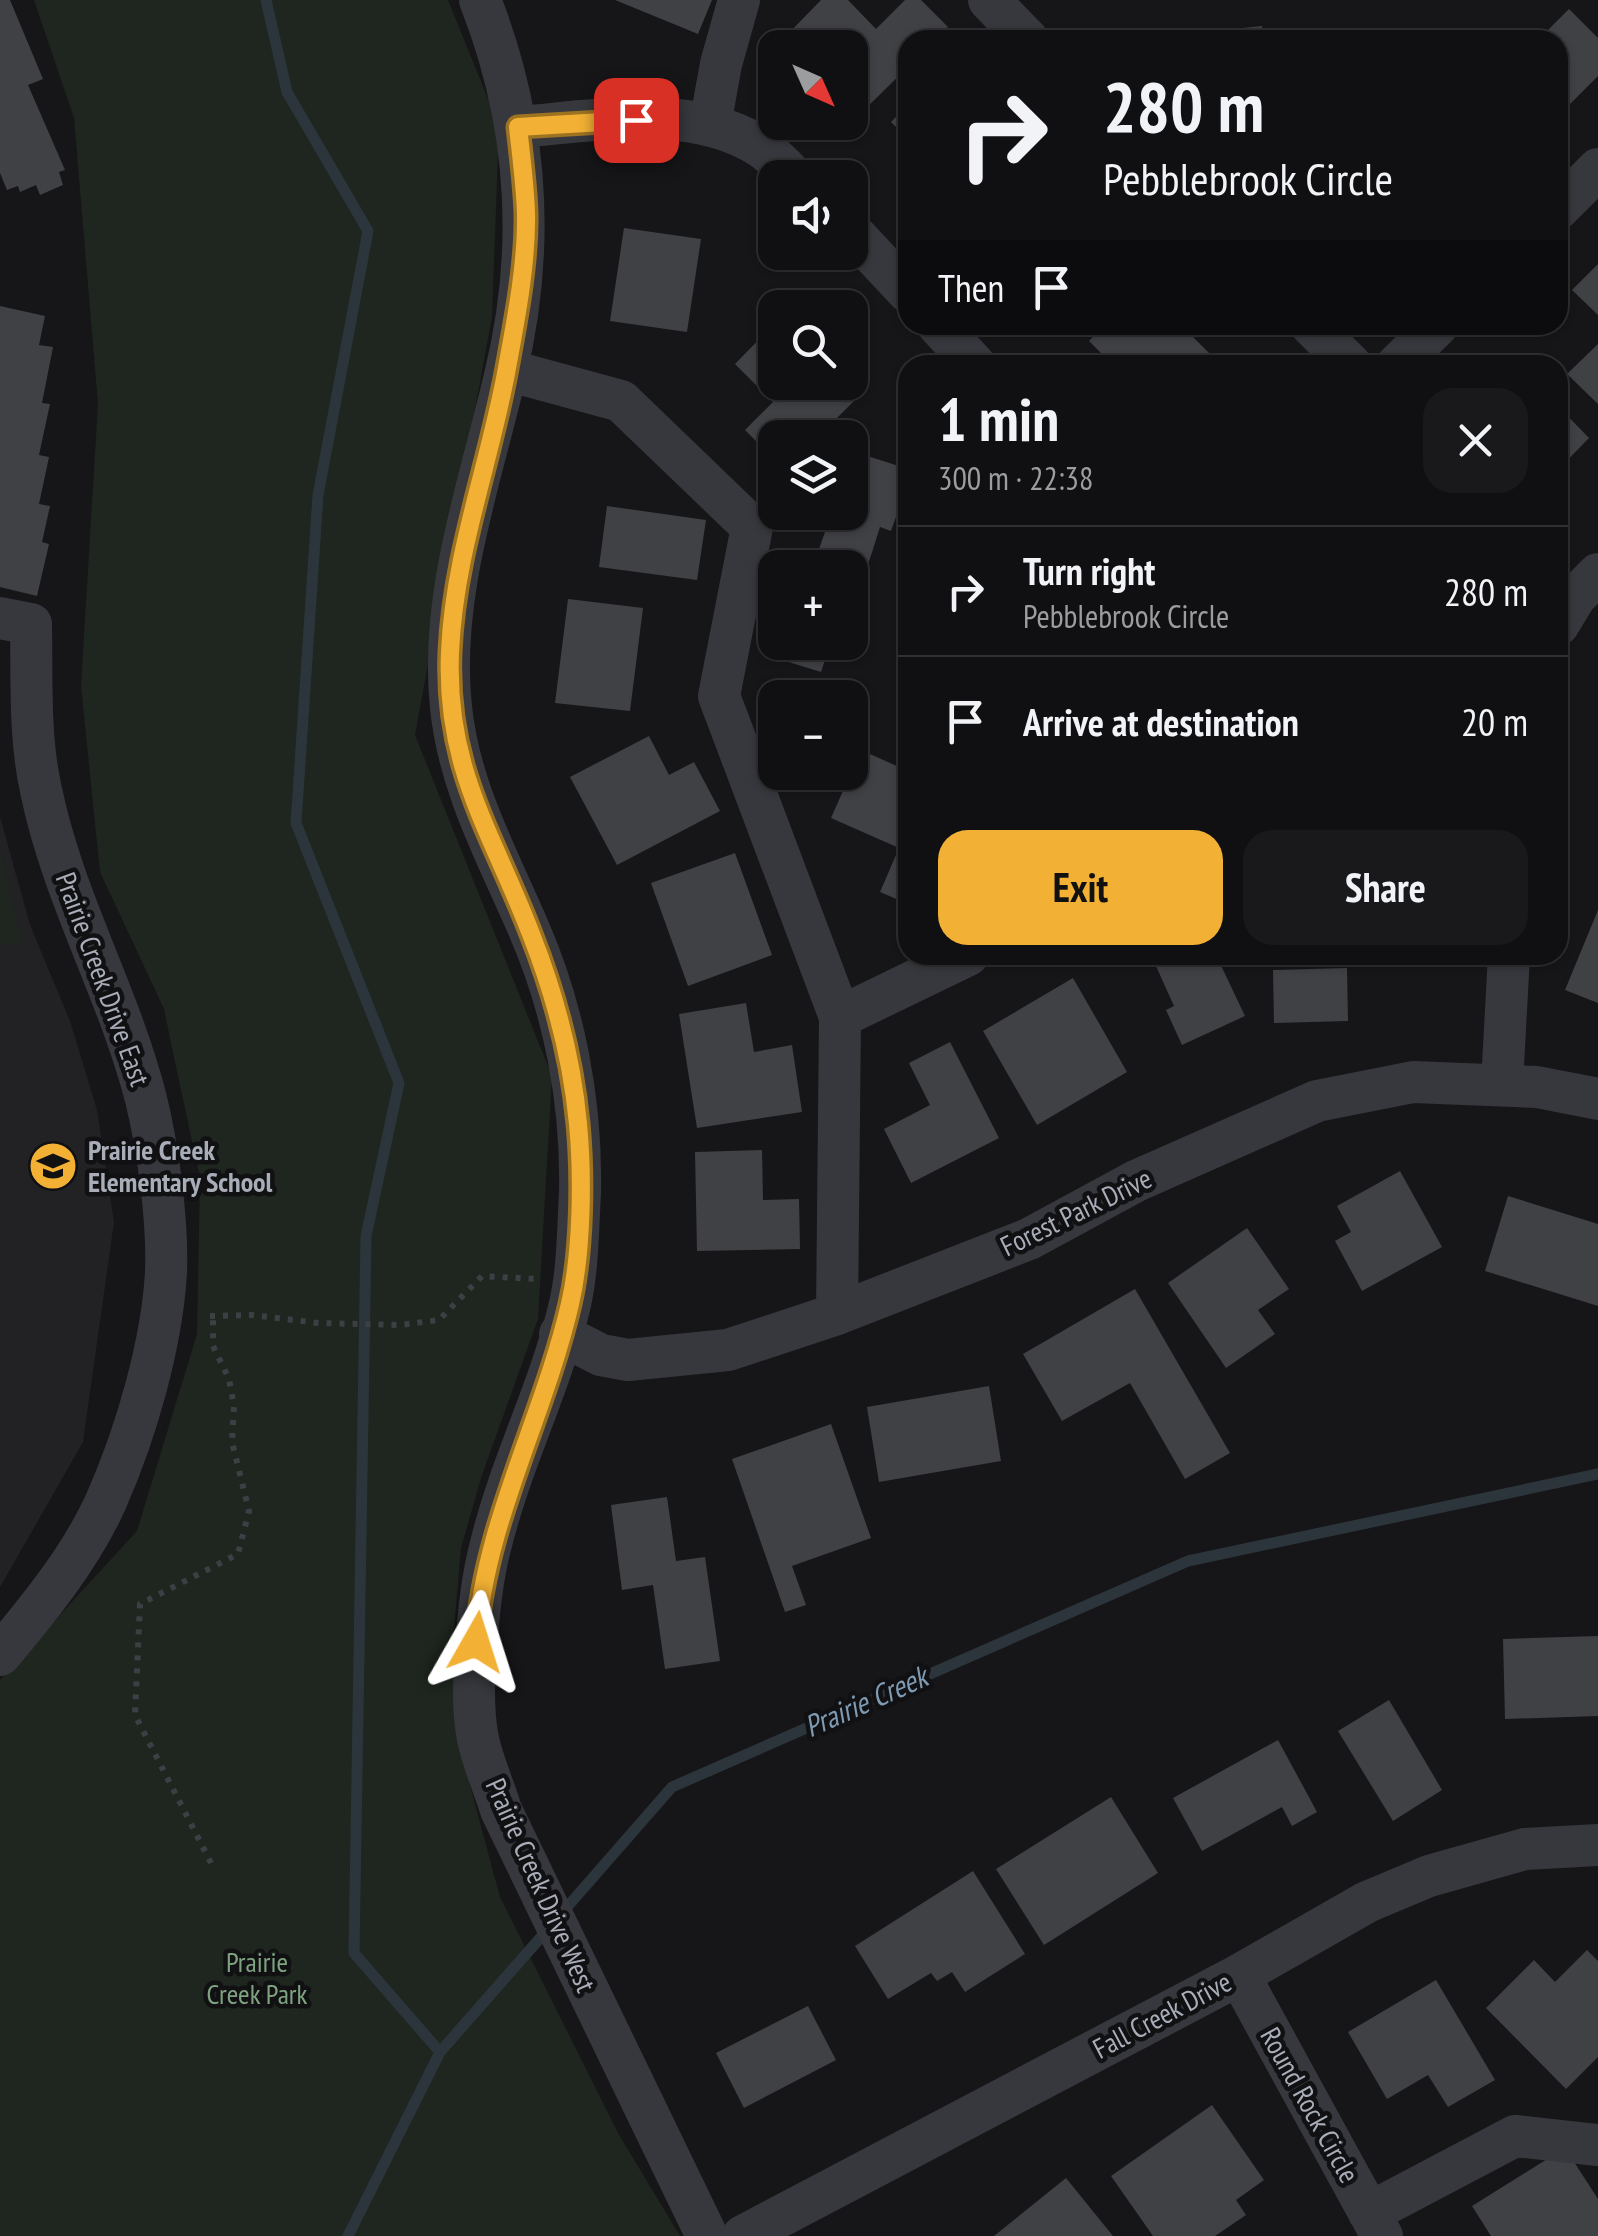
<!DOCTYPE html>
<meta charset="utf-8">
<style>
:root{--surface:#101012;--page:#19191b;--text:#f1f3f6;--muted:#9c9d9f;--line:#303032;--accent:#f2b134}
body{margin:0;font-family:"PT Sans Narrow",sans-serif;background:var(--page);color:var(--text);height:100vh;display:flex;flex-direction:column;font-size:38px;white-space:nowrap}
*{box-sizing:border-box;margin:0}
p{font-size:32px;color:var(--muted)}
.icon{flex:none;width:55px;height:55px;fill:none;stroke:currentColor;stroke-width:2;stroke-linecap:round;stroke-linejoin:round}
.map{position:relative;flex:1;overflow:hidden}
.panel{position:absolute;left:898px;top:355px;width:670px;height:610px;display:flex;flex-direction:column;background:var(--surface);border-radius:30px;box-shadow:0 2px 8px #0004,0 0 0 2px var(--line)}
.panel>*{flex:none}
.guide{position:absolute;left:898px;top:30px;width:670px;height:305px;border-radius:30px;box-shadow:0 2px 8px #0004,0 0 0 2px var(--line);background:#101012;color:var(--text);overflow:hidden}
.needle{width:65px;rotate:135deg}
.buttons{position:absolute;left:758px;top:30px;display:grid;gap:20px}
.buttons a{display:grid;place-items:center;width:110px;height:110px;border-radius:20px;background:var(--surface);box-shadow:0 2px 8px #0004,0 0 0 2px var(--line);font-size:50px}
.pin{position:absolute;display:grid;place-items:center;width:85px;height:85px;color:#fff;margin:-42px;border-radius:20px;box-shadow:0 5px 15px #0006}
.me{position:absolute;width:110px;margin:-55px;rotate:6deg;stroke-linejoin:round;filter:drop-shadow(0 0 8px #0008)}
.turn{display:flex;align-items:center;gap:35px;height:210px;padding:0 40px;font-size:45px}
.turn .icon{width:130px;height:130px;stroke-width:2.5}
.turn b{display:block;font-size:70px;line-height:85px}
.then{display:flex;align-items:center;height:95px;padding:0 40px;background:#0003;gap:20px;font-size:38px}
.round{display:grid;place-items:center;flex:none;width:105px;height:105px;border-radius:30px;background:var(--page)}
.summary{display:flex;align-items:center;justify-content:space-between;height:170px;padding:0 40px}
h1{font-size:60px;font-weight:600;line-height:75px}
.action{display:flex;gap:20px;margin-top:auto;padding:20px 40px}
.action a{flex:1;height:115px;border-radius:30px;background:var(--accent);color:#111;font-size:40px;font-weight:600;line-height:115px;text-align:center}
.action a+a{background:var(--page);color:var(--text)}
ul{padding:0;list-style:none}
li{display:flex;align-items:center;gap:30px;height:130px;padding:0 40px;border-top:2px solid var(--line)}
li div{flex:1}
li b{display:block;font-size:38px}
li em{font-style:normal}
.map>svg:first-child{display:block}
.built{fill:#222225}
.green{fill:#1e261f}
.lines{fill:none;stroke-linecap:round;stroke-linejoin:round}
.stream{stroke:#2c353c;stroke-width:11}
.building{fill:#404145}
.path{stroke:#3d3f44;stroke-width:6;stroke-dasharray:5 8;stroke-linecap:butt}
.minor{stroke:#37383d;stroke-width:42}
.route-casing{stroke:#9d7322;stroke-width:25}
.route{stroke:#f2b134;stroke-width:18}
.labels{text-anchor:middle;stroke-width:9;stroke-linejoin:round;paint-order:stroke}
.street-label{font-size:28px;fill:#a8adb8;stroke:#111113}
.poi-label{font-size:28px;font-weight:bold;fill:#a8adb8;stroke:#111113;text-anchor:start}
.park-label{font-size:28px;fill:#7fa381;stroke:#111113}
.water-label{font-size:30px;font-style:italic;fill:#7f9bb3;stroke:#111113}
</style>
<div class="map">
<svg width="1598" height="2236" viewBox="0 0 1598 2236">
<rect width="100%" height="100%" fill="#161618"/>
<path class="built" d="M0 817 30 925 70 1021 97 1110 114 1222 83 1442 0 1587Z"/>
<path class="green" d="M34 0H448L499 126 492 317 415 735 552 1076 538 1319 481 1478 461 1548 453 1641 465 1767 500 1897 618 2133 680 2236H0V1680L137 1531 197 1334 200 1178 172 1048 164 1009 100 872 81 686 98 404 74 118Z
M0 849 22 944 0 945Z"/>
<g class="lines">
<path class="stream" d="M266 0 287 92 368 231 318 495 296 823 399 1083 366 1236 354 1953 440 2052
M561 1914 672 1787 1188 1561 1598 1474
M348 2236 440 2052 549 1928"/>
</g>
<path class="building" d="M0 0H10L43 79 28 85 65 170 59 172 63 185 40 195 36 185 20 192 18 186 7 190 0 173Z
M615 0H712L698 34Z
M821 0H848L876 29 905 0H921L948 27 935 40H908V67L861 113 850 102V48H796L785 37Z
M1569 9 1598 38V76L1562 112 1558 107V40H1538Z
M1262 26 1263 40H1204L1203 32Z
M908 105V139L891 122Z
M624 228 701 239 687 332 610 321Z
M1598 264V315L1572 290Z
M0 306 45 316 39 345 53 347 42 403 50 404 39 455 49 457 39 504 50 506 42 542 49 544 37 596 0 587Z
M775 323V382H850V371L867 388 817 438H775V460L745 430 773 402 735 364Z
M1104 325H1181L1218 362 1113 365 1089 341Z
M1598 344V404L1567 374Z
M1558 406 1589 438 1558 470Z
M852 451 908 469V483L891 531 880 527 867 568 818 552 832 512H850Z
M607 506 706 520 697 580 599 567Z
M568 599 643 608 630 711 555 703Z
M787 642H831L821 672 782 660Z
M649 736 669 775 694 762 720 811 617 865 570 777Z
M861 750 908 771V904L880 892 899 848 831 818Z
M735 853 772 955 688 986 651 883Z
M1598 910V1003L1565 990Z
M1151 955H1216L1245 1016 1182 1045 1166 1010 1174 1006Z
M1347 968 1348 1021 1274 1023 1273 970Z
M1073 978 1127 1072 1037 1125 983 1031Z
M746 1003 754 1052 792 1045 802 1112 697 1128 679 1014Z
M950 1042 999 1138 911 1183 884 1129 930 1105 909 1063Z
M762 1150 763 1200 799 1199 800 1249 697 1251 695 1152Z
M1400 1171 1442 1247 1362 1291 1335 1241 1351 1232 1337 1206Z
M1508 1196 1598 1224V1306L1485 1271Z
M1247 1228 1289 1289 1258 1310 1275 1334 1226 1368 1168 1283Z
M1135 1289 1230 1453 1185 1479 1130 1383 1062 1421 1023 1354Z
M989 1386 1001 1461 879 1482 867 1407Z
M831 1424 871 1538 792 1566 806 1605 785 1612 732 1459Z
M667 1497 676 1561 705 1557 720 1661 665 1669 653 1585 622 1590 611 1505Z
M1598 1636V1716L1505 1719 1503 1639Z
M1389 1700 1442 1790 1393 1821 1338 1731Z
M1278 1740 1317 1812 1292 1826 1282 1807 1202 1851 1173 1798Z
M1111 1797 1158 1873 1044 1945 996 1869Z
M973 1871 1025 1954 965 1992 952 1972 937 1981 931 1973 888 1999 855 1946Z
M1587 1950 1598 1961V2057L1566 2089 1486 2008 1534 1960 1555 1982Z
M1436 1980 1495 2080 1448 2107 1428 2075 1387 2099 1348 2032Z
M808 2006 836 2060 744 2108 716 2053Z
M1212 2105 1264 2180 1236 2200 1246 2215 1215 2236H1153L1111 2176Z
M1565 2148 1598 2199V2236H1491L1472 2206Z
M1066 2178 1113 2236H994Z"/>
<g class="lines">
<path class="path" d="M210 1316 252 1315 318 1323 400 1325 439 1320 482 1276 536 1279
M211 1863 135 1715 140 1604 238 1554 249 1511 232 1442 234 1406 229 1379 213 1346V1317"/>
<path class="minor" d="M480 0C528 122 536 249 505 376 480 483 439 596 451 707 459 787 497 855 528 927 564 1009 582 1102 580 1192 578 1228 578 1269 570 1304 551 1386 511 1462 491 1544 482 1577 479 1612 476 1646 474 1676 472 1709 478 1739 483 1763 494 1787 501 1810L707 2236
M989 0 1028 40
M710 125 721 64 739 0
M518 127C595 121 691 102 761 147 773 155 784 167 795 178
M1558 209 1598 169
M850 230 908 292
M938 325 975 365
M1311 325 1351 365
M1397 365 1438 325
M507 370 621 401 752 527 719 696 840 1017 837 1314
M0 618 31 624C32 679 29 737 41 790 63 898 119 993 146 1099 158 1148 168 1221 166 1272 162 1344 136 1433 107 1499 82 1556 40 1607 0 1655
M1558 625 1575 597 1598 574
M840 1017 968 955
M1502 1084 1509 955
M560 1334 601 1355 628 1360 728 1350 837 1314 1029 1239 1136 1181 1317 1101 1413 1082 1537 1087 1598 1099
M1239 1975 1382 2236
M1369 2213 1515 2136 1598 2145
M743 2236 1239 1975 1367 1902 1429 1876 1525 1849 1598 1845"/>
</g>
<g class="lines">
<g class="route-casing">
<path id="route" d="M476 1642C485 1521 543 1420 570 1304 582 1252 583 1177 578 1124 572 1059 555 995 531 934 492 832 445 769 450 652 454 554 490 463 507 368 516 319 527 263 526 213 525 184 521 155 518 127L636 120"/>
</g>
<use href="#route" class="route"/>
</g>
<defs>
<g id="school-disc" transform="scale(2.5)"><circle r="9.5" fill="#f2b134" stroke="#111113"/><path d="M0-5L7-2L0 1L-7-2ZM-4 1L0 2.5L4 1V4Q0 6-4 4Z" fill="#111"/></g>
</defs>
<g fill-rule="evenodd">
<use href="#school-disc" x="53" y="1166"/>
</g>
<g class="labels">
<g class="street-label">
<text transform="translate(103 979) rotate(70)" y="10">Prairie Creek Drive East</text>
<text transform="translate(1076 1212) rotate(-26)" y="10">Forest Park Drive</text>
<text transform="translate(541 1885) rotate(66)" y="10">Prairie Creek Drive West</text>
<text transform="translate(1162 2015) rotate(-28)" y="10">Fall Creek Drive</text>
<text transform="translate(1310 2105) rotate(61)" y="10">Round Rock Circle</text>
</g>
<g class="poi-label">
<text x="88" y="1160">Prairie Creek<tspan x="88" dy="32">Elementary School</tspan></text>
</g>
<g class="park-label">
<text x="257" y="1972">Prairie<tspan x="257" dy="32">Creek Park</tspan></text>
</g>
<g class="water-label">
<text transform="translate(866 1702) rotate(-24)" y="10">Prairie Creek</text>
</g>
</g>
</svg>
<div class="buttons">
<a><svg class="needle" viewBox="-14 -14 28 28"><path d="M0-13l5 13h-10z" fill="#e53935"/><path d="M0 13l5-13h-10z" fill="#9c9d9f"/></svg></a>
<a><svg class="icon" aria-label="sound" viewBox="0 0 24 24"><path d="M4 9h4l5-4v14l-5-4H4zM17 9q2 3 0 6"/></svg></a>
<a><svg class="icon" aria-label="search" viewBox="0 0 24 24"><circle cx="10" cy="10" r="6"/><path d="M15 15l6 6"/></svg></a>
<a><svg class="icon" aria-label="layers" viewBox="0 0 24 24"><path d="M12 4l9 5-9 5-9-5zM3 14l9 5 9-5"/></svg></a>
<a>+</a>
<a>−</a>
</div>
<div class="pin" style="left:636px;top:120px;background:#d93025"><svg class="icon" aria-label="arrive" viewBox="0 0 24 24"><path d="M6 21V4h12l-3 4 3 4H6"/></svg></div>
<svg class="me" style="left:476px;top:1642px" viewBox="-20 -20 40 40"><path d="M0-17L14 15 0 8-14 15z" fill="#f2b134" stroke="#fff" stroke-width="4"/></svg>
<div class="guide">
<div class="turn"><svg class="icon" aria-label="right" viewBox="0 0 24 24"><path d="M7 20v-9h11M14 6l5 5-5 5"/></svg><div><b>280 m</b>Pebblebrook Circle</div></div>
<div class="then">Then<svg class="icon" aria-label="arrive" viewBox="0 0 24 24"><path d="M6 21V4h12l-3 4 3 4H6"/></svg></div>
</div>
<section class="panel">
<div class="summary"><div><h1>1 min</h1><p>300 m · 22:38</p></div><a class="round"><svg class="icon" aria-label="close" viewBox="0 0 24 24"><path d="M6 6l12 12M18 6L6 18"/></svg></a></div>
<ul>
<li><svg class="icon" aria-label="right" viewBox="0 0 24 24"><path d="M7 20v-9h11M14 6l5 5-5 5"/></svg><div><b>Turn right</b><p>Pebblebrook Circle</p></div><em>280 m</em></li>
<li><svg class="icon" aria-label="arrive" viewBox="0 0 24 24"><path d="M6 21V4h12l-3 4 3 4H6"/></svg><div><b>Arrive at destination</b></div><em>20 m</em></li>
</ul>
<div class="action"><a>Exit</a><a>Share</a></div>
</section>
</div>
